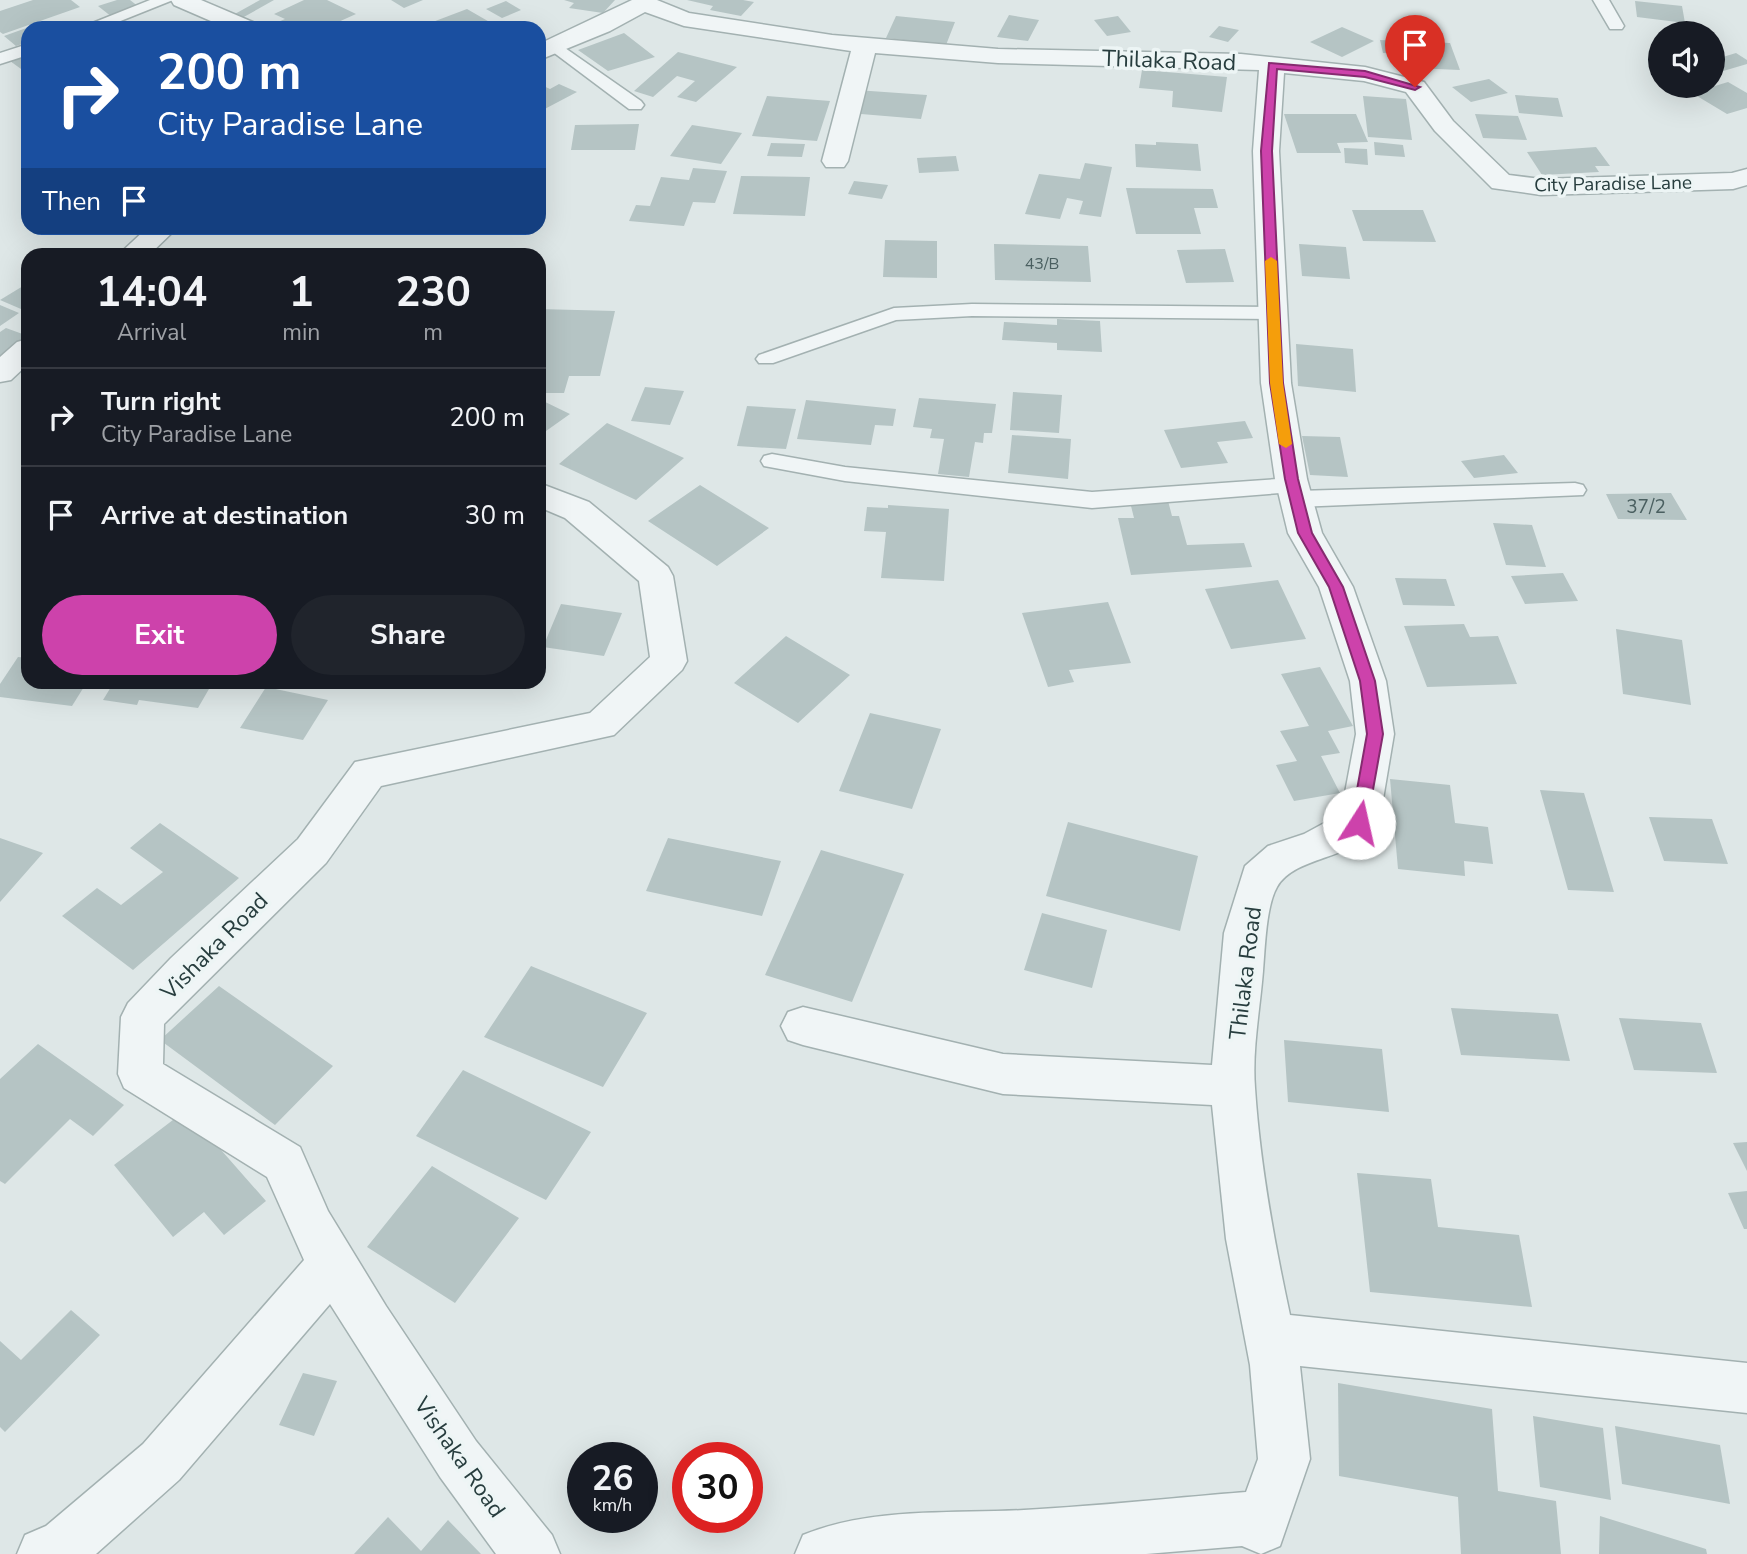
<!DOCTYPE html>
<style>
:root{--surface:#171b24;--page:#20242c;--text:#f1f3f6;--muted:#9ea1a6;--line:#363941;--accent:#cd42ab}
body{margin:0;font-family:"Nunito Sans",sans-serif;background:var(--page);color:var(--text);height:100vh;display:flex;flex-direction:column;font-size:26px;white-space:nowrap}
*{box-sizing:border-box;margin:0}
p{font-size:23px;color:var(--muted)}
.icon{flex:none;width:38px;height:38px;fill:none;stroke:currentColor;stroke-width:2;stroke-linecap:round;stroke-linejoin:round}
.map{position:relative;flex:1;overflow:hidden}
.details{position:absolute;left:21px;top:248px;width:525px;height:441px;display:flex;flex-direction:column;background:var(--surface);border-radius:21px;box-shadow:0 7px 28px #0002}
.details>*{flex:none}
.banner{position:absolute;left:21px;top:21px;width:525px;height:214px;border-radius:21px;box-shadow:0 7px 28px #0002;background:#1a4fa0;color:#fff;overflow:hidden}
.tools{position:absolute;left:1648px;top:21px;display:grid;gap:14px}
.tools a{display:grid;place-items:center;width:77px;height:77px;border-radius:50%;background:var(--surface);box-shadow:0 7px 28px #0002;font-size:35px}
.speed{position:absolute;left:567px;top:1442px;display:flex;gap:14px;font-size:35px;font-weight:700;text-align:center}
.speed>*{display:grid;place-content:center;width:91px;height:91px;border-radius:50%;background:var(--surface);box-shadow:0 7px 28px #0002;line-height:1}
.speed small{font-size:18px;font-weight:400}
.speed .limit{border:10px solid #d22;background:#fff;color:#111}
.pin{position:absolute;display:grid;place-items:center;width:60px;height:60px;color:#fff;margin:-72px -30px;border-radius:50% 50% 50% 0;rotate:-45deg;box-shadow:0 0 7px #0007}
.pin .icon{rotate:45deg}
.me{position:absolute;width:77px;margin:-38px;rotate:10deg;stroke-linejoin:round;filter:drop-shadow(0 0 5px #0008)}
.turn{display:flex;align-items:center;gap:24px;height:147px;padding:0 21px;font-size:32px}
.turn .icon{width:91px;height:91px;stroke-width:2.5}
.turn b{display:block;font-size:49px;line-height:60px}
.then{display:flex;align-items:center;height:66px;padding:0 21px;background:#0003;gap:14px;font-size:26px}
.eta{display:flex;justify-content:space-evenly;align-items:center;height:119px;text-align:center}
.eta b{font-size:42px;font-weight:700;line-height:49px}
.cta{display:flex;gap:14px;margin-top:auto;padding:14px 21px}
.cta a{flex:1;height:80px;border-radius:42px;background:var(--accent);color:#fff;font-size:28px;font-weight:700;line-height:80px;text-align:center}
.cta a+a{background:var(--page);color:var(--text)}
ul{padding:0;list-style:none}
li{display:flex;align-items:center;gap:21px;height:98px;padding:0 21px;border-top:2px solid var(--line)}
li div{flex:1}
li b{display:block;font-size:26px}
li em{font-style:normal}
.map>svg:first-child{display:block}
.building{fill:#b5c4c4}
.lines{fill:none;stroke-linecap:round;stroke-linejoin:round}
.service-casing{stroke:#a3b1b1;stroke-width:3}
.minor-casing{stroke:#a3b1b1;stroke-width:3}
.tertiary-casing{stroke:#a3b1b1;stroke-width:3}
.service{fill:#f0f5f6;fill-rule:evenodd}
.minor{fill:#f0f5f6;fill-rule:evenodd}
.tertiary{fill:#f0f5f6;fill-rule:evenodd}
.route{fill:#cd42ab;stroke:#852b6f;stroke-width:2}
.slow{fill:#f59e0b}
.labels{text-anchor:middle;stroke-width:7;stroke-linejoin:round;paint-order:stroke}
.far-number-label{font-size:16px;fill:#4a5f60}
.far-street-label{font-size:19px;fill:#273d3e;stroke:#edf5f5}
.number-label{font-size:19px;fill:#4a5f60}
.street-label{font-size:23px;fill:#273d3e;stroke:#edf5f5}
</style>
<div class="map">
<svg width="1747" height="1554" viewBox="0 0 1747 1554">
<rect width="100%" height="100%" fill="#dee7e7"/>
<path class="building" d="M33 0H71L80 7 3 34 0 32V11Z
M117 0H130L139 7 112 17 98 6Z
M260 0H274L242 18 233 15Z
M304 0H327L356 14 325 28H264L285 19 274 14Z
M391 0H423L404 8Z
M564 0H615L603 13 569 8 574 3Z
M687 0H743L754 2 741 16 710 10 713 6Z
M506 1 521 10 502 18 486 9Z
M1635 1 1682 6 1685 23 1637 17Z
M467 9 500 28H438L430 23Z
M1009 15 1039 20 1028 41 997 37Z
M896 16 955 22 946 45 886 38Z
M1118 16 1131 32 1107 36 1094 20Z
M46 21 56 28H28V42L16 46 4 36Z
M1219 26 1239 30 1228 42 1209 37Z
M1342 27 1374 41 1342 57 1310 42Z
M624 33 655 57 608 71 578 50Z
M1380 40 1450 43 1460 70 1413 68 1409 54 1383 53Z
M678 52 737 67 696 102 677 97 695 81 677 76 653 97 634 91Z
M1736 53 1747 60V64L1713 74V60Z
M28 54V74L10 61Z
M1142 70 1227 77 1222 112 1172 107 1173 91 1139 88Z
M1489 79 1508 93 1471 102 1452 87Z
M1728 82 1747 93V108L1727 114 1692 93Z
M539 84 550 89 559 84 577 92 539 112Z
M856 90 927 95 921 119 849 113Z
M1515 95 1558 98 1563 117 1519 113Z
M767 96 830 101 817 141 752 136Z
M1363 96 1406 99 1412 140 1368 137Z
M1284 114H1356L1368 142 1337 143 1341 153H1297Z
M1475 114 1518 116 1527 140 1483 138Z
M639 124 635 150H571L575 125Z
M692 125 742 133 721 164 670 156Z
M1156 142 1198 144 1201 171 1136 167 1135 144 1156 145Z
M1374 142 1403 145 1405 157 1375 155Z
M771 143 805 144 802 157 767 156Z
M1596 147 1610 166H1595L1599 172 1542 175 1527 152Z
M1344 148 1367 149 1368 165 1345 163Z
M956 156 959 171 919 173 917 158Z
M1085 163 1112 167 1101 217 1079 214 1083 201 1067 198 1060 219 1025 214 1039 174 1080 179Z
M693 168 727 171 715 203 693 202 684 226 629 221 636 205 650 206 661 177 689 180Z
M741 176 810 177 805 216 733 214Z
M854 181 888 185 882 199 848 194Z
M1126 188 1213 189 1218 208H1194L1201 234H1136Z
M1352 210H1423L1436 242 1363 241Z
M885 240 937 241V278L883 277Z
M994 244 1088 246 1091 282 995 280Z
M1299 244 1346 247 1350 279 1302 276Z
M1225 249 1234 282 1186 283 1177 250Z
M28 283V312L0 300Z
M0 305 19 313 0 326Z
M539 309 615 311 600 376H569L564 393H539Z
M1057 319 1100 321 1102 352 1057 350V343L1002 340 1004 322 1057 325Z
M6 328 28 336 0 356V332Z
M1296 344 1353 349 1356 392 1298 386Z
M645 387 684 391 670 425 631 421Z
M1013 392 1062 395 1059 433 1010 430Z
M919 398 996 404 992 433H984L983 443 975 442 969 477 938 474 944 439 930 438 932 429 913 427Z
M539 399 570 414 539 436Z
M806 400 896 409 893 426 875 425 871 445 797 439Z
M747 406 796 409 786 449 737 446Z
M1245 421 1253 438 1217 442 1228 463 1181 468 1164 430Z
M607 423 684 458 636 500 559 464Z
M1012 435 1071 439 1068 479 1008 473Z
M1302 436 1340 437 1348 477 1310 475Z
M1504 455 1518 473 1474 478 1461 461Z
M700 485 769 528 717 566 648 521Z
M1671 493 1687 520 1618 519 1606 494Z
M1167 497 1172 516H1179L1187 545 1244 543 1252 567 1131 575 1118 518H1134L1129 498Z
M888 505 949 509 944 581 881 578 886 532 864 531 867 507 888 508Z
M1493 523 1532 525 1546 567 1506 565Z
M1563 573 1578 601 1525 604 1511 576Z
M1395 578 1446 579 1455 606 1403 605Z
M1278 580 1306 639 1231 649 1205 589Z
M1108 602 1131 663 1069 670 1074 682 1048 687 1022 613Z
M561 604 622 613 604 656 543 647Z
M1464 624 1470 637 1498 636 1517 684 1427 687 1404 626Z
M1616 629 1682 640 1691 705 1623 694Z
M786 636 850 675 798 723 734 683Z
M18 657 28 658V682H87L72 706 0 697V684Z
M1320 667 1353 726 1328 731 1340 753 1321 756 1340 793 1294 801 1276 765 1297 761 1280 731 1309 726 1281 674Z
M114 682H213L198 708 139 700 137 705 103 700Z
M266 687 328 700 303 740 240 728Z
M870 713 941 729 912 809 839 791Z
M1390 779 1450 785 1455 823 1488 827 1493 864 1464 861 1465 876 1398 869Z
M1540 790 1584 793 1614 892 1568 890Z
M1649 817 1712 819 1728 864 1664 861Z
M1068 822 1198 856 1180 931 1046 896Z
M160 823 239 878 133 970 62 916 97 888 121 905 163 872 130 848Z
M0 838 43 853 0 902Z
M668 838 781 861 762 916 646 891Z
M821 850 904 874 852 1002 765 975Z
M1042 913 1107 930 1092 988 1024 970Z
M531 966 647 1013 603 1087 484 1037Z
M219 986 333 1066 275 1125 160 1040Z
M1451 1008 1558 1014 1570 1061 1461 1055Z
M1619 1018 1701 1023 1717 1073 1634 1070Z
M1284 1040 1382 1049 1389 1112 1288 1102Z
M38 1044 124 1105 93 1136 70 1119 5 1184 0 1181V1079Z
M463 1070 591 1132 546 1200 416 1136Z
M186 1110 266 1201 224 1235 204 1212 173 1237 114 1165Z
M1747 1142V1171L1733 1143Z
M432 1166 519 1218 455 1303 367 1247Z
M1357 1173 1431 1179 1438 1227 1519 1235 1532 1307 1370 1292Z
M1747 1191V1229H1744L1728 1193Z
M71 1310 100 1335 5 1432 0 1427V1341L21 1360Z
M303 1373 337 1381 314 1436 279 1425Z
M1338 1383 1492 1409 1498 1491 1556 1501 1561 1554H1461L1458 1497 1339 1476Z
M1533 1416 1603 1428 1611 1500 1540 1487Z
M1615 1426 1720 1445 1730 1504 1622 1484Z
M1600 1516 1706 1549 1707 1554H1599Z
M388 1517 421 1551 448 1520 481 1554H354Z"/>
<g class="lines">
<g class="service-casing">
<path id="service" d="M150 0H173L103 28H80Z
M1593 0H1609L1624 26 1622 29H1610Z
M555 41 641 101 644 105 641 109H629L549 49V43Z
M28 44V55L0 64V53Z
M972 304 1274 307 1284 313 1274 319 972 316 896 320 773 363H759L756 359 759 355 894 308Z
M772 454 845 467 1092 492 1293 478 1301 480 1304 485 1301 490 1293 492 1092 508 845 481 764 466 761 461 764 456Z
M1575 483 1583 485 1586 490 1583 495 1297 507 1289 504 1286 499 1289 494 1297 491Z"/>
</g>
<g class="minor-casing">
<path id="minor" d="M632 0H657L689 13 832 35 998 49 1241 54 1365 67 1424 82 1453 121 1509 175 1541 179 1732 173 1747 169V185L1733 189 1541 195 1492 188 1435 131 1406 92 1364 81 1284 73 1279 151 1291 383 1307 479 1322 533 1353 587 1386 681 1394 734 1379 823C1360 860 1296 854 1277 887 1266 906 1265 948 1263 971 1260 1009 1252 1050 1255 1088 1260 1164 1274 1241 1290 1315L1747 1363V1413L1300 1366 1310 1459 1280 1546 1261 1554 1242 1546 1146 1554H795L803 1535C871 1507 951 1514 1024 1510 1098 1506 1172 1498 1246 1492L1258 1459 1250 1365 1226 1239 1212 1105 1003 1094 803 1045 788 1040 781 1026 788 1012 803 1007 1003 1054 1212 1065 1224 933 1245 866 1268 846 1304 834 1341 814 1356 734 1350 681 1319 587 1288 533 1275 479 1261 383 1253 151 1259 70 998 63 875 53 848 161 844 167H826L822 161 851 51 684 26 645 12 610 31 539 60V44Z
M147 228H177L148 256H117Z
M28 339V364L11 380 0 382V357L17 342Z
M539 483 589 502 668 567 673 576 687 661 682 670 614 735 381 786 326 863 164 1024 163 1064 300 1147 328 1211 386 1306 476 1441 552 1535 560 1554H496L440 1477 330 1304 179 1480 96 1554H17L25 1535 46 1526 143 1444 304 1260 267 1177 124 1088 118 1074 121 1017 128 1003 171 958 298 839 355 762 590 713 650 657 639 581 565 518 539 507Z"/>
</g>
<g class="tertiary-casing">
<path id="tertiary" d="M171 0H201L255 23 259 28H227L174 5Z"/>
</g>
<use href="#service" class="service"/>
<use href="#minor" class="minor"/>
<use href="#tertiary" class="tertiary"/>
</g>
<path class="route" d="M1269 63 1365 71 1420 87 1415 90 1365 77 1277 69 1272 151 1283 383 1298 479 1312 533 1343 587 1375 681 1383 734 1367 823 1359 830 1351 823 1367 734 1360 681 1329 587 1298 533 1285 479 1270 383 1261 151Z"/>
<path class="slow" d="M1271 257 1277 261 1283 383 1292 444 1286 448 1279 444 1270 383 1265 261Z"/>
<g class="labels">
<g class="far-number-label">
<text x="1042" y="269">43/B</text>
</g>
<g class="far-street-label">
<text transform="translate(1613 183) rotate(-1)" y="7">City Paradise Lane</text>
</g>
<g class="number-label">
<text x="1646" y="513">37/2</text>
</g>
<g class="street-label">
<text transform="translate(1169 60) rotate(2)" y="8">Thilaka Road</text>
<text transform="translate(214 946) rotate(-45)" y="8">Vishaka Road</text>
<text transform="translate(1245 973) rotate(-83)" y="8">Thilaka Road</text>
<text transform="translate(460 1457) rotate(55)" y="8">Vishaka Road</text>
</g>
</g>
</svg>
<div class="tools">
<a><svg class="icon" aria-label="sound" viewBox="0 0 24 24"><path d="M4 9h4l5-4v14l-5-4H4zM17 9q2 3 0 6"/></svg></a>
</div>
<div class="speed"><div>26<small>km/h</small></div><div class="limit">30</div></div>
<div class="pin" style="left:1415px;top:87px;background:#d93025"><svg class="icon" aria-label="arrive" viewBox="0 0 24 24"><path d="M6 21V4h12l-3 4 3 4H6"/></svg></div>
<svg class="me" style="left:1359px;top:823px" viewBox="-20 -20 40 40"><circle r="19" fill="#fff"/><path d="M0-13L10 11 0 6-10 11z" fill="#cd42ab"/></svg>
<div class="banner">
<div class="turn"><svg class="icon" aria-label="right" viewBox="0 0 24 24"><path d="M7 20v-9h11M14 6l5 5-5 5"/></svg><div><b>200 m</b>City Paradise Lane</div></div>
<div class="then">Then<svg class="icon" aria-label="arrive" viewBox="0 0 24 24"><path d="M6 21V4h12l-3 4 3 4H6"/></svg></div>
</div>
<section class="details">
<div class="eta">
<div><b>14:04</b><p>Arrival</p></div>
<div><b>1</b><p>min</p></div>
<div><b>230</b><p>m</p></div>
</div>
<ul>
<li><svg class="icon" aria-label="right" viewBox="0 0 24 24"><path d="M7 20v-9h11M14 6l5 5-5 5"/></svg><div><b>Turn right</b><p>City Paradise Lane</p></div><em>200 m</em></li>
<li><svg class="icon" aria-label="arrive" viewBox="0 0 24 24"><path d="M6 21V4h12l-3 4 3 4H6"/></svg><div><b>Arrive at destination</b></div><em>30 m</em></li>
</ul>
<div class="cta"><a>Exit</a><a>Share</a></div>
</section>
</div>
